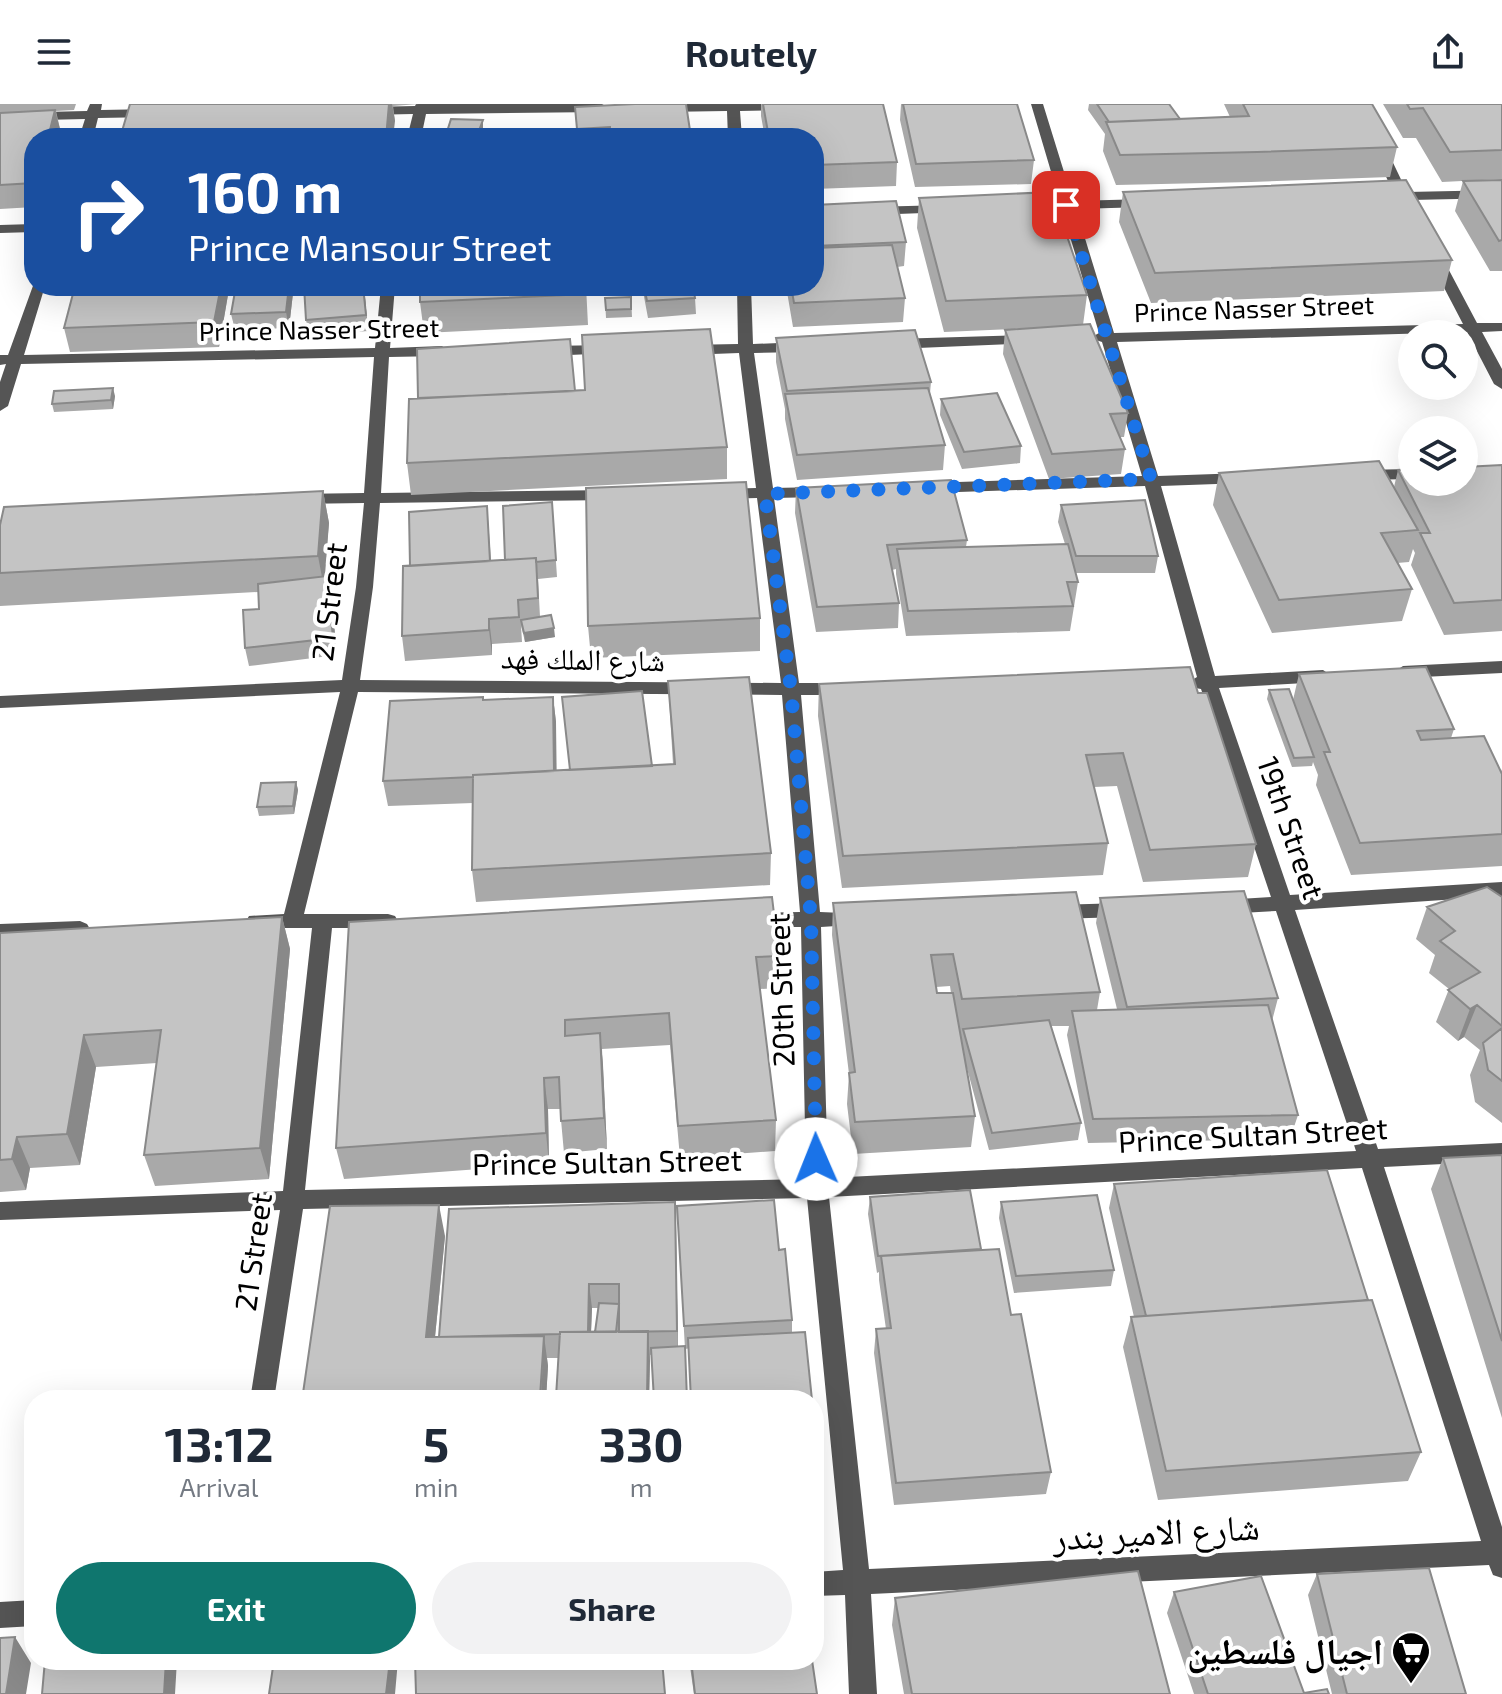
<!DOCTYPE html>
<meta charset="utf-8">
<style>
:root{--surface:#fff;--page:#f2f2f3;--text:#1f2937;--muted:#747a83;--accent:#0f766e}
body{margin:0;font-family:"Exo 2","Noto Naskh Arabic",sans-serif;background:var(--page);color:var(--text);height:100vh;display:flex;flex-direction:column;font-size:30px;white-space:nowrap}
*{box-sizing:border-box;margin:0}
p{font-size:26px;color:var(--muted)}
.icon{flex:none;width:44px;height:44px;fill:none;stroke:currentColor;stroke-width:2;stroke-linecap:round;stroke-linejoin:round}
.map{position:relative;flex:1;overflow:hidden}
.drawer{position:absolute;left:24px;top:1286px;width:800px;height:280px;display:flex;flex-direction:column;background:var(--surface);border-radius:32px;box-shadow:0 8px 32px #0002}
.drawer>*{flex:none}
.top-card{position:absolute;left:24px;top:24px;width:800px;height:168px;border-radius:32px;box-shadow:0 8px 32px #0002;background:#1a4fa0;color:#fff;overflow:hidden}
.tools{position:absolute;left:1398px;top:216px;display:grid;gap:16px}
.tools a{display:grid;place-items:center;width:80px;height:80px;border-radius:50%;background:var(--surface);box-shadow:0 8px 32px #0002;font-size:40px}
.pin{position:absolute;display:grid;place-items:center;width:68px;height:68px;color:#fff;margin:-34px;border-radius:16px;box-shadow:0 4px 12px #0006}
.me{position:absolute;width:88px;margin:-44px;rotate:359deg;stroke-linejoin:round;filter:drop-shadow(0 0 6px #0008)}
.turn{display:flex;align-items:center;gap:28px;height:168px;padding:0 32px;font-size:36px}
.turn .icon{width:104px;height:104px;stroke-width:2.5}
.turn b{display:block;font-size:56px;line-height:68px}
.eta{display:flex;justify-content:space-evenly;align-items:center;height:136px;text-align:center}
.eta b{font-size:48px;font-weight:700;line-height:56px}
.cta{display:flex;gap:16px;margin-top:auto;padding:16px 32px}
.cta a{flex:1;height:92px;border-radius:48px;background:var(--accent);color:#fff;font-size:32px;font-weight:700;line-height:92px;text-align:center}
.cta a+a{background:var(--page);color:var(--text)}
header{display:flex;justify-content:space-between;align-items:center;height:104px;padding:0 32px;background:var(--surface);font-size:36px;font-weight:700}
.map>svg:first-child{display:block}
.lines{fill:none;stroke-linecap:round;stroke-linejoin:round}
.minor{fill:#555;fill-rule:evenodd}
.wall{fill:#a9a9a9;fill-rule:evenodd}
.shaded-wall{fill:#898989}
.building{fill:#c4c4c4;stroke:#898989;stroke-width:2}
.route{stroke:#1a73e8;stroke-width:14;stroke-dasharray:0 25.2}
.labels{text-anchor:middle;stroke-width:8;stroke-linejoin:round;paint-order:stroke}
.far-street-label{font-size:26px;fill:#000;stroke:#fff}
.street-label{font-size:30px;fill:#000;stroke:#fff}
.near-street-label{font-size:36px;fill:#000;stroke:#fff}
.near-poi-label{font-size:36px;font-weight:bold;fill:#000;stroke:#fff;text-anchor:end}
</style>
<header><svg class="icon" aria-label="menu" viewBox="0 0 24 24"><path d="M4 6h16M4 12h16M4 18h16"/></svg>Routely<svg class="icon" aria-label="share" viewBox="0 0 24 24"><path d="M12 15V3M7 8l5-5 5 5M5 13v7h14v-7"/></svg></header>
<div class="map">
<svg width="1502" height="1590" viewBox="0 0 1502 1590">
<rect width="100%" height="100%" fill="#fff"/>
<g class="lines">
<path class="minor" d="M90 0H102L101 6 154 5 161 9 154 13 98 14 93 34H79L85 15 0 17V9L87 7Z
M416 0H602L609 4 602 8 426 10 421 34H407L413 10 366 11 359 7 366 3 415 2Z
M668 0H791L793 2 786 6 740 7 742 34H728L727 7 662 8 655 4Z
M1031 0H1043L1073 97 1146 95 1153 99 1146 103 1076 105 1114 229 1463 220 1428 153 1435 149 1442 153 1477 219H1502V227L1482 228 1502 265V285L1494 280 1467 228 1117 238 1158 372 1244 369 1252 374 1244 379 1161 382 1215 572 1323 566 1332 572 1323 578 1219 584 1290 791 1502 778V792L1295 806 1378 1045 1502 1039V1057L1384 1063 1502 1423V1474L1493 1471 1489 1461 871 1490 877 1590H849L845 1491 814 1492V1468L843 1466 807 1094 303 1105 274 1296H250L280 1106 0 1116V1098L283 1087 312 824H256L249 822 246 817 249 812 284 810 340 588 0 604V592L342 576 356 483 364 399 296 400 288 395 296 390 364 389 374 253 21 260 8 302 0 307V278L6 260 0 261V251H8L34 179V182H45L24 251 375 244 381 182H395L390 244 442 242 450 247 442 252 389 253 381 389 612 386 620 391 612 396 380 399 373 483 360 576 781 579 757 394 720 395 712 390 720 385 756 384 739 249 686 251 678 246 686 241 738 240 737 182H751L753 240 802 238 810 243 802 248 754 249 773 384 820 383 828 388 820 393 774 394 799 579H844L853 585 844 591H801L820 808 867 810 870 815 867 820 821 823 828 1074 1356 1047 1276 807 1223 810 1216 808 1213 803 1216 798 1223 796 1271 793 1201 585 1190 583 1187 579 1197 573 1145 382 928 389 920 384 928 379 1142 372 1102 238 1090 234 1099 229 1062 106 1047 102 1060 98ZM358 588 782 591 800 808 748 809 741 811 738 816 741 821 748 823H801L806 1075 305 1086 332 824H388L395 822 398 817 395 812 388 810H304ZM1362 1064 1481 1437 869 1465 829 1093Z
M1353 0H1365L1407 88 1502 86V94L1411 96 1413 100 1406 104 1401 103 1397 96 1385 95V89L1393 88Z
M946 101 951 102V108L870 111 863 107 870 103Z
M34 120V128L0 129V121Z
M1030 231 1038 236 1035 239 894 245 886 240 894 235Z
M610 241 615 243V249L546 252 538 247 546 242Z
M1412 365V375L1360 376 1352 371 1360 366Z
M1502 557V569L1403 574 1394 568 1403 562Z
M1123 799 1130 801 1133 806 1130 811 1123 813 1055 815 1048 813 1045 808 1048 803 1055 801Z
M80 817 87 820 90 825 87 830 0 836V820Z
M34 1496V1522L0 1524V1498Z"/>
</g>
<path class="wall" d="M0 0H76L74 6 56 7 61 29 34 34V103L0 105Z
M130 0H419L393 2 395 17Z
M761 0H883L897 58 896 82 814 85V34H765L761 12Z
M901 0H1017L1034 56 1031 80 915 83 900 16Z
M1089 0H1169L1180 15 1230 13 1224 0H1372L1397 43 1390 73 1251 78 1116 81 1103 47 1105 30 1088 6Z
M1383 0H1502V75L1442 78 1416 34H1403Z
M575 3 691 34H577Z
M1502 76V167H1490L1455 107 1463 77Z
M1123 88 1452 156 1444 187 1151 199 1119 118Z
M919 94 1087 191 1083 221 1128 309 1124 333H1120L1125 345 1121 370 1049 375 1003 250 1005 226 1034 224 944 228 917 124Z
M814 101 906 138 904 162 897 163 905 194 903 218 793 223 786 182H814Z
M236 182H300L292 183 293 189 289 224 235 226 231 210Z
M364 182 368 227 309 232 306 216Z
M586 182 588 221 424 229 420 198Z
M642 182H693L695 194 696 210 648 214Z
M229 185 219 243 70 248 64 224Z
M631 193 632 213 606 214 605 194Z
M776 234 931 278 930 289 945 341 943 366 797 376 785 315V305L776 258Z
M575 287 727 343V375L411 391 407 359Z
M115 292 113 305 54 308 52 300Z
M941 295 1021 342 1020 359 962 365 940 311Z
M1502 361V527L1444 531 1411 461 1415 449 1413 445 1409 458 1397 459 1412 485 1402 517 1272 529 1213 401 1219 369 1394 383 1398 366Z
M796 384 967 436 966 443 1065 440 1058 418 1061 401 1158 452 1155 469H1075L1078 478 1070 527 906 532 896 470V465L892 466 899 499 898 524 816 528 795 409Z
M323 387 329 419 324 472H327L331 489 337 551 249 562 245 544 259 505 258 488 0 502V421Z
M552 398 557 473 538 475 540 513 555 533 525 538 521 521 522 538 492 540V551L405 557 402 532 487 402 491 456H505Z
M760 514V547L591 554 588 522Z
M1299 570 1454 625 1451 634 1501 668 1502 665V762L1351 771 1316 681 1318 671 1313 658 1312 662 1292 663 1267 595 1269 586 1293 596Z
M668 577 771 749 770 781 476 798 472 766 473 699 388 702 383 677 553 593 556 618V667L673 660Z
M819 580 1198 589 1256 740 1248 773 1143 778 1117 682 1094 683 1108 739 1103 771 842 784 818 612Z
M296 678 298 686 294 710 259 712 257 703Z
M1502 793V1019L1475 998 1470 971 1480 946 1464 933 1458 937 1436 918 1449 885 1429 869 1435 851 1416 835 1427 803Z
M1100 794 1278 894 1272 917 1298 1011 1290 1035 1088 1039 1067 931 1069 922H1051L1081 1019 1078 1036 989 1046 965 957 975 1012 971 1043 853 1050 847 1000 849 970 832 831 833 799 1100 888 1097 906 1117 905 1096 819ZM950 882 951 889H937L936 883Z
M282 813 290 845 269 1075 155 1082 144 1051 157 959 96 963 80 1061 30 1064 26 1086 0 1088V829Z
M349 818 779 852V884L760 885 776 1016 775 1047 680 1054 670 941 602 945 607 1045 564 1049 560 1005H548L549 1060 344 1075 336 1044Z
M1502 1051V1314L1431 1085 1443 1054Z
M1114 1080 1368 1196 1421 1348 1408 1377 1158 1396 1123 1243 1131 1213H1134L1109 1104Z
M870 1093 981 1146 1011 1211 1051 1368 1046 1390 894 1401 874 1249 876 1225H886L879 1176V1168L877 1169 868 1110Z
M675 1098 678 1242 650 1251 649 1296H302L445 1132 435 1233H439ZM592 1204H598L595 1228H591ZM547 1254H558L556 1293H546L548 1262Z
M1001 1098 1114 1166 1111 1182 1014 1189 999 1114Z
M677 1102 779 1146 792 1216V1228L685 1245Z
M814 1316 820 1378 819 1400 814 1401Z
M1317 1470 1466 1590H1332L1308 1491Z
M1174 1488 1304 1589 1329 1590H1194L1167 1509Z
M895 1494 1170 1590H904L892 1521Z
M689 1556H812L817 1590H694Z"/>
<path class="shaded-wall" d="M389 0H392L395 17 393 34H386Z
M55 6 61 29 60 34H48Z
M483 16V24L480 34H476Z
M221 182H229V185L219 243 214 218Z
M250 182H300L292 183 293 189 289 224 286 208Z
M363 182H364L368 227 366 211Z
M113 284 115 292 113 305 111 296Z
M323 387 329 419 324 484 318 452Z
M327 472 331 489 337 551 333 534Z
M489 515 492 540V551L489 526Z
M554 524 555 533 525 538 524 529Z
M553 593 556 618 557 695 554 670Z
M296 678 298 686 294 710 293 702Z
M282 813 290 845 269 1075 260 1044Z
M1477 901 1464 933 1458 937 1470 905Z
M600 929 603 961 607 1045 604 1014Z
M84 931 96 963 80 1061 67 1030Z
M544 974 548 1005 549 1060 546 1029Z
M17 1033 30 1064 26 1086 12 1055Z
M675 1098 676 1122 678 1250 677 1227Z
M439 1101 445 1132 432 1263 426 1233Z
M589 1180 592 1204 590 1253 588 1229Z
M648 1227 650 1257 649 1296H647Z
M544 1232 548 1262 546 1296H541Z
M15 1533 31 1559 26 1590H6Z
M166 1556H177L175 1590H164Z
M390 1556H398L395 1590H386Z"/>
<path class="building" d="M130 0H389L386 34H120Z
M635 0H686L691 33 611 34 610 23 577 25 575 3Z
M763 0H883L897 58 814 61V34H769Z
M903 0H1017L1034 56 916 60Z
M1097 0H1169L1180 15 1109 18Z
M1243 0H1372L1397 43 1257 48 1120 51 1106 18 1249 12Z
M1407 0H1502V46L1450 48 1423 4 1410 5Z
M55 6 48 34H34V79L0 81V9Z
M451 15 483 16 476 34H445Z
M1406 76 1452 156 1155 169 1123 88Z
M1502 76V136L1499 137 1463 77Z
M1052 88 1087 191 946 197 919 94Z
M896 97 906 138 814 142V101Z
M892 141 905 194 794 199 791 182H814V144Z
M75 182H221L214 218 64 224Z
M236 182H289L286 208 231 210Z
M304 182H363L366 211 306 216Z
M420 182H586V190L420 198Z
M644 182H693L695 194 647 197Z
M631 193V205L606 206 605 194Z
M1090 220 1128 309 1110 310 1125 345 1052 350 1005 226Z
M710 225 727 343 407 359 409 295 585 286 582 231Z
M915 226 931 278 787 287 776 234Z
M570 235 575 287 418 294 417 245Z
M113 284 111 296 52 300 54 287Z
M928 284 945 341 797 351 785 290Z
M997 289 1021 342 964 348 941 295Z
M1379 357 1418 426 1381 429 1412 485 1279 496 1219 369Z
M1502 361V496L1454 499 1420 429H1430L1398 366 1412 365V378H1464V363Z
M951 376 967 436 887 441 899 499 817 503 796 384Z
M746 378 760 514 588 522 586 384Z
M323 387 318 452 0 469V421L4 403Z
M1145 396 1158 452H1076L1061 401Z
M552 398 556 456 536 458V454L505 456 503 402Z
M487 402 490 457 410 462 409 408Z
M1068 440 1078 478H1067L1073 502 908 507 897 445Z
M536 454 538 494 518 496 519 513 489 515V526L402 532 403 462Z
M327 472 333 534 245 544 243 506 259 505 258 480Z
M551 511 554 524 524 529 521 516Z
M1190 563 1198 589H1207L1256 740 1150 746 1123 649 1086 651 1108 739 843 752 819 580Z
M1426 563 1454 625 1417 627 1421 636 1484 632 1502 670V730L1360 739 1324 648H1330L1299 570Z
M749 573 771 749 472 766 473 671 675 660 668 577Z
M1289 585 1314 653 1294 654 1269 586Z
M642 587 652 662 570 666 562 593Z
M483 593V596L553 593 554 667 473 671V673L383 677 390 597Z
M296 678 293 702 257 703 261 679Z
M1487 783 1502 793V922L1477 901 1470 905 1448 886 1480 868 1440 837 1455 827 1427 803Z
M1244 787 1278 894 1127 903 1100 794Z
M1076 788 1100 888 962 895 953 850 931 851 937 889H953L975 1012 855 1018 849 969 855 968 833 799Z
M772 793 779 852 756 853 776 1016 678 1022 669 909 565 916V932L600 929 604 1014 561 1017 559 973 544 974 546 1029 336 1044 349 818Z
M282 813 260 1044 144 1051 161 926 84 931 67 1030 17 1033 12 1055 0 1056V829Z
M1268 901 1298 1011 1093 1015 1072 907Z
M1049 916 1081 1019 992 1029 963 925Z
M1502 924V977L1488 966 1483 939Z
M1502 1051V1237L1443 1054Z
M1327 1066 1368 1196 1146 1212 1114 1080Z
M970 1086 981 1145 878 1152 870 1093Z
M1097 1091 1114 1166 1016 1172 1001 1098Z
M774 1096 779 1146 785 1145 792 1216 684 1222 677 1102Z
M675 1098 677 1227 619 1228V1180H589L588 1228H560V1230L439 1233 449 1105Z
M439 1101 426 1233 544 1232 540 1293H556L560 1228 648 1227 647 1296H302L330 1102Z
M999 1145 1011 1211 1021 1210 1051 1368 896 1379 876 1225 891 1224 881 1152Z
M1372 1196 1421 1348 1166 1367 1131 1213Z
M599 1199 619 1200 616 1228H595Z
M805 1228 812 1296H691L688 1234Z
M685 1242 687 1296H654L651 1244Z
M814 1316 820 1378 814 1379Z
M1429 1464 1466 1590H1347L1317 1470Z
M1138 1467 1170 1590H912L895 1494Z
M1261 1472 1304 1589 1327 1585 1329 1590H1208L1174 1488Z
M15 1533 6 1590H0V1534Z
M45 1556H166L164 1590H42Z
M274 1556H390L386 1590H269Z
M415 1556H662L665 1590H416Z
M691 1556H812L817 1590H695Z"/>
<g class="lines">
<path class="route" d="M816 1055 811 816 791 586 765 390 1151 375 1066 101"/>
</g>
<defs>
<g id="supermarket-pin" transform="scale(2)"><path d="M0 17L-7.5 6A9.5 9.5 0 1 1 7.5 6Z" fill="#000" stroke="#fff"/><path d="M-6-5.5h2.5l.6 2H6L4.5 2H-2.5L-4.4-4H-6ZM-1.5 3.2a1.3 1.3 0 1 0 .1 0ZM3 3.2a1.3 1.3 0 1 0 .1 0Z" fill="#fff"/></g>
</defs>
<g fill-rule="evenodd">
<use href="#supermarket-pin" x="1411" y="1547"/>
</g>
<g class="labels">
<g class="far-street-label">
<text transform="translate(1254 205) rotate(-2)" y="9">Prince Nasser Street</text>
<text transform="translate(319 226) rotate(-1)" y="9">Prince Nasser Street</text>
</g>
<g class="street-label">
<text transform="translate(330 498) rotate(-83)" y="10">21 Street</text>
<text transform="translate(583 556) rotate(1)" y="10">شارع الملك فهد</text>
<text transform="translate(1290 724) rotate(71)" y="10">19th Street</text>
<text transform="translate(782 886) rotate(-92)" y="10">20th Street</text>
<text transform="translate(1253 1032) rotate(-3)" y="10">Prince Sultan Street</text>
<text transform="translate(607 1059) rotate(-1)" y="10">Prince Sultan Street</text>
<text transform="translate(254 1148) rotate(-82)" y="10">21 Street</text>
</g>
<g class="near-street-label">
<text transform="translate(1156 1428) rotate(-3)" y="13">شارع الامير بندر</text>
</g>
<g class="near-poi-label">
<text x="1383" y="1560">اجيال فلسطين</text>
</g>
</g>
</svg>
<div class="tools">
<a><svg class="icon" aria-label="search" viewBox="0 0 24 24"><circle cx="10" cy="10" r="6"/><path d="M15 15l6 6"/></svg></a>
<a><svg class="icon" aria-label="layers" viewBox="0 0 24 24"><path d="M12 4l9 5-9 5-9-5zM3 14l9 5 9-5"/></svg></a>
</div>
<div class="pin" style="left:1066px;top:101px;background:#d93025"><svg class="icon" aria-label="arrive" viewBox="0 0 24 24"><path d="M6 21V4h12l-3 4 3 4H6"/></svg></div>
<svg class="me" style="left:816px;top:1055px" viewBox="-20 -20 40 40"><circle r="19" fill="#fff"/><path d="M0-13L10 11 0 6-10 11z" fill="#1a73e8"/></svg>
<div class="top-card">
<div class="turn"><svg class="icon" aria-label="right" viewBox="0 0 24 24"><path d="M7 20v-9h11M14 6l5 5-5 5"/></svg><div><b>160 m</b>Prince Mansour Street</div></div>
</div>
<section class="drawer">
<div class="eta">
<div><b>13:12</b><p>Arrival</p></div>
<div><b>5</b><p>min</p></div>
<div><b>330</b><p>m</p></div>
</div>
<div class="cta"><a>Exit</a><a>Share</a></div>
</section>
</div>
